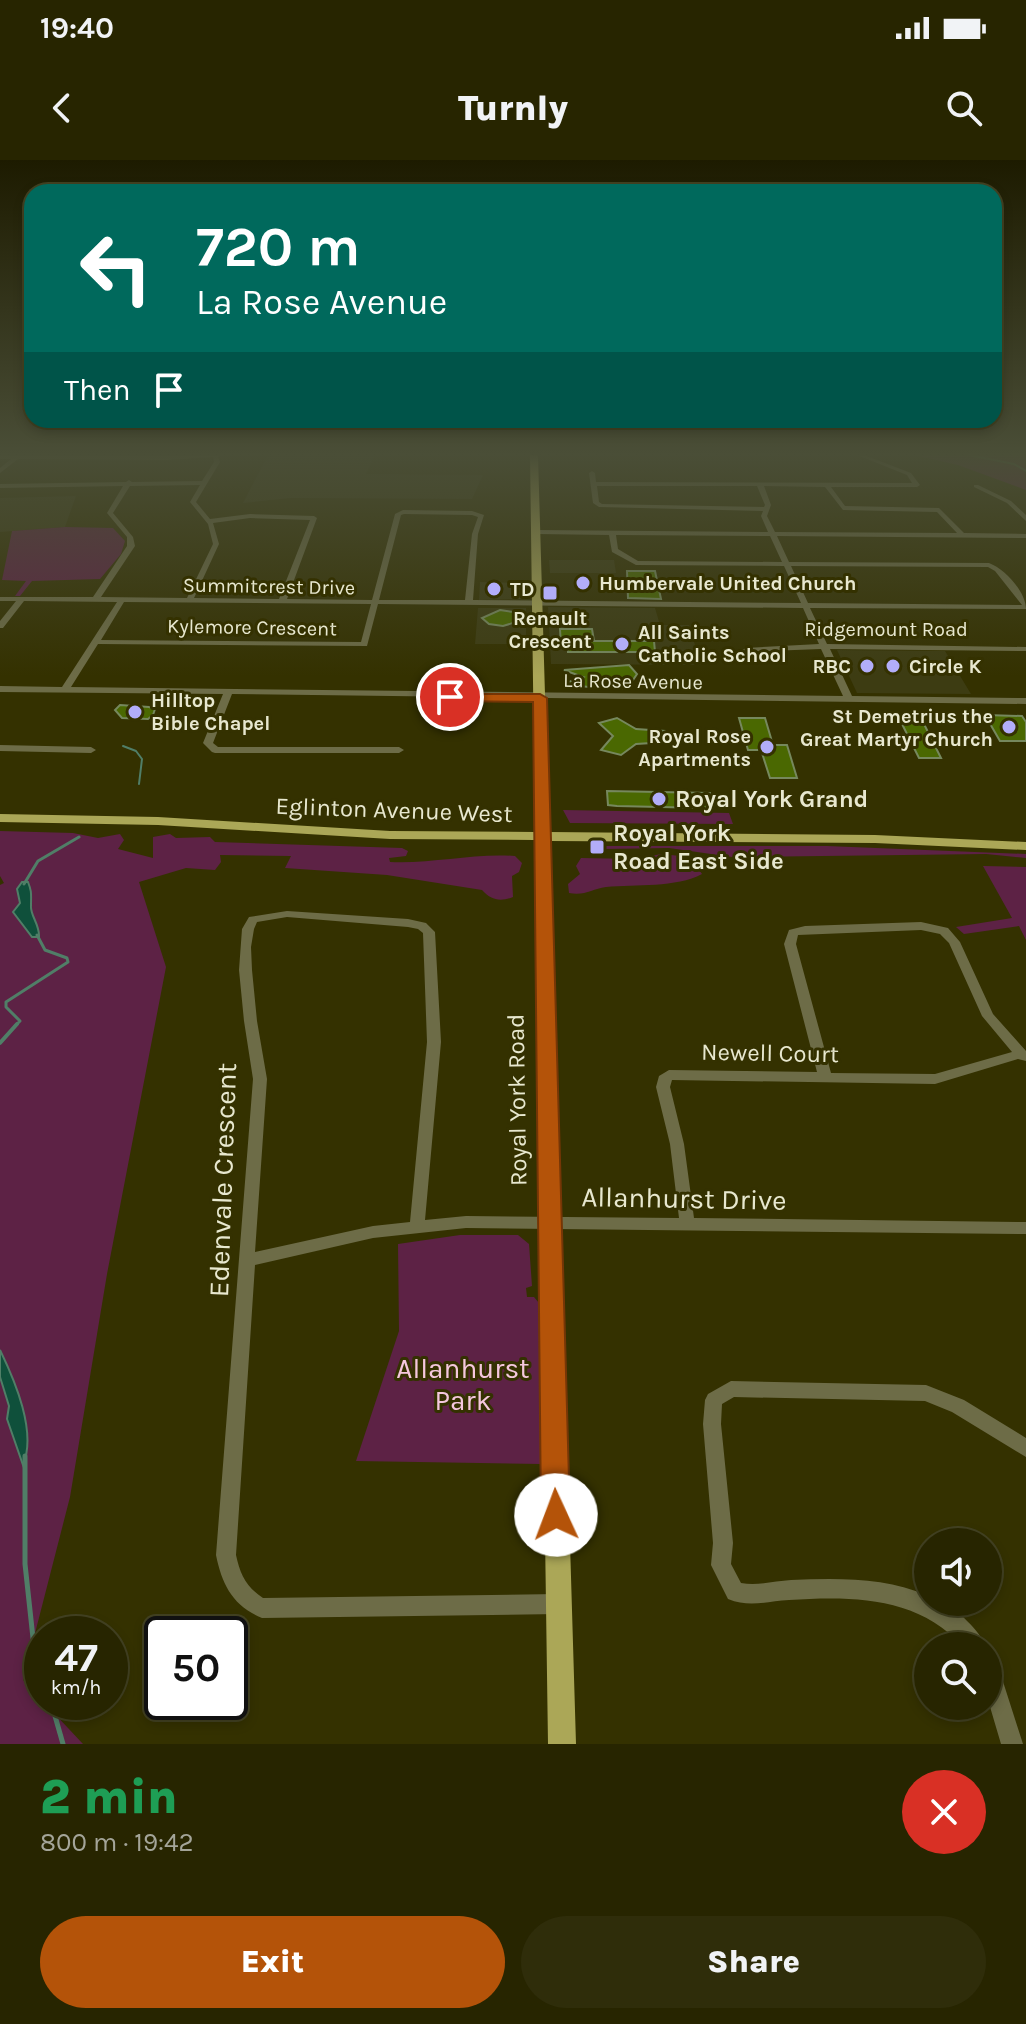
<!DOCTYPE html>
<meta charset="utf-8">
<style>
:root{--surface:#272500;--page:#2f2d0a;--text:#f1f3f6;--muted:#a4a599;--line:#434222;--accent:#b45309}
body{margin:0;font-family:Karla,sans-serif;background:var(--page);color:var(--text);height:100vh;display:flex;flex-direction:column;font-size:30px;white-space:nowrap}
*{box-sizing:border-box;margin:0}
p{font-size:26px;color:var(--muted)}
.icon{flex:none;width:44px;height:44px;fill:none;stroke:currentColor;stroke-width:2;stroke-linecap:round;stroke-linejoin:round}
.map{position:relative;height:1584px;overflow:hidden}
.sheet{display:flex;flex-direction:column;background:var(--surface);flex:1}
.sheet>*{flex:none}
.hud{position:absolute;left:24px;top:24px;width:978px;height:244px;border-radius:24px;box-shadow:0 4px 12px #0003,0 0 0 2px var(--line);background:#00695c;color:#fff;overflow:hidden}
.controls{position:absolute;left:914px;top:1368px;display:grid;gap:16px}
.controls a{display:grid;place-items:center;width:88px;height:88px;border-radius:50%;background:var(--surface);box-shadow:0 4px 12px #0003,0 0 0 2px var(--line);font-size:40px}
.speed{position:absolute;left:24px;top:1456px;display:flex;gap:16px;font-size:40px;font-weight:700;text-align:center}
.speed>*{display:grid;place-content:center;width:104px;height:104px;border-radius:50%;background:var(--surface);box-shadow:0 4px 12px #0003,0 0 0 2px var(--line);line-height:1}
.speed small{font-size:20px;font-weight:400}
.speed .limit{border:4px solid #111;border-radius:12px;background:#fff;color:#111}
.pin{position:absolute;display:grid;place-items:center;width:68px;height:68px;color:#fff;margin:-34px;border:4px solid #fff;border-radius:50%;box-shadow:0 2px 8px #0007}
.me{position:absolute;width:88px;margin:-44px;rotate:358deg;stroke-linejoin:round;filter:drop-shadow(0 0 6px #0008)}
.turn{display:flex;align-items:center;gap:28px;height:168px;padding:0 40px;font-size:36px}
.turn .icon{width:104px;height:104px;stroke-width:2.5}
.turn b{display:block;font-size:56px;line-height:68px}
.then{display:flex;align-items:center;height:76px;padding:0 40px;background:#0003;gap:16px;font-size:30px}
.round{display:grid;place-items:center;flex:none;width:84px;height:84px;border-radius:42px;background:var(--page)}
.overview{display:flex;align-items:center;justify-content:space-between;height:136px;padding:0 40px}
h1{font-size:48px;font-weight:800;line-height:60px;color:#1e9e55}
.button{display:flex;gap:16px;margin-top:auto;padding:16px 40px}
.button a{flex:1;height:92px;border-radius:48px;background:var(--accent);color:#fff;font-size:32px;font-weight:800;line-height:92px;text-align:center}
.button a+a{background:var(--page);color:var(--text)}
.status{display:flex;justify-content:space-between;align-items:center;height:56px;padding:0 40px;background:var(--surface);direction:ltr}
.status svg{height:22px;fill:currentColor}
header{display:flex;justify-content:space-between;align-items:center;height:104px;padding:0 40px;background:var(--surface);font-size:36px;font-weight:800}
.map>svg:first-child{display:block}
.built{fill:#3d3c12}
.green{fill:#5d2245}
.water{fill:#0f503b;stroke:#507e67;stroke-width:2}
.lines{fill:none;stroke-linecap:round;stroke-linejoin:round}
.stream-far3{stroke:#507e67;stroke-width:2}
.stream-far2{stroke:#507e67;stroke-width:3}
.stream-far1{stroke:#507e67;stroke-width:4}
.stream{stroke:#507e67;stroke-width:5}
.building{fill:#4a6801;stroke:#76885d;stroke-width:2}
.minor{fill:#6d6c47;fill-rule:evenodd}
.major{fill:#aba757;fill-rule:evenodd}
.route{fill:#b45309;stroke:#753606;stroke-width:2}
.poi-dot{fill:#b2adf9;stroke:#343100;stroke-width:3}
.labels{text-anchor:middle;stroke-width:6;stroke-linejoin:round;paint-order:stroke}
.far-poi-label{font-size:20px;font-weight:bold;fill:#e8e8cf;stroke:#343100;text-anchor:start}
.far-street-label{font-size:20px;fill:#e8e8cf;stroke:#343100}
.poi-label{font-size:24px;font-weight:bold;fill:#e8e8cf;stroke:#343100;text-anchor:start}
.street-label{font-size:24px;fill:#e8e8cf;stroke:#343100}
.near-street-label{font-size:28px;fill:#e8e8cf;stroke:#343100}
.near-park-label{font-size:28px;fill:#f5c7de;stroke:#343100}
</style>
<div class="status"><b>19:40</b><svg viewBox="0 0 49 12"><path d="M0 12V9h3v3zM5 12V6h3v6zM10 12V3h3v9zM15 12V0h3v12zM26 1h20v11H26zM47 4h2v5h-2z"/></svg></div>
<header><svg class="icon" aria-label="back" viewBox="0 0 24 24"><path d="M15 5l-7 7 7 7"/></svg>Turnly<svg class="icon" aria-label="search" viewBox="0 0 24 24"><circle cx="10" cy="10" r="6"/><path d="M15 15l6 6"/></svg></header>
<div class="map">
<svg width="1026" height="1584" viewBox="0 0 1026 1584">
<rect width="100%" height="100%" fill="#343100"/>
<path class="built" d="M268 295H375L366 314 483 315 472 339 291 338 243 343Z
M76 336 65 367 0 372V338Z
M549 400H614L616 413H550Z
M480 422 526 423 525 439 479 440Z
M548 447 655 448 660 465H689L701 505 551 504Z
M478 448H526V484H475Z
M837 490 945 491 971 534 857 533Z"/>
<path class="green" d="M914 295H1025L1026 330 958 305Z
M65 367 113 368 125 381 121 394 100 419 32 421 20 436H15L26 421 2 420 12 371Z
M563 650 729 653 733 664 570 663Z
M0 671 73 673 98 678 120 674 124 680 118 689 153 698V677L170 674 176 678 210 677 215 682 402 688 408 691 406 696 389 698 390 702C432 704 473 693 515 696L522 703 519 712 512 716 513 737C500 742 491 740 482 730L387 715 285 708 291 696 220 695 221 702 215 710 186 708 139 722 166 807 107 1114 70 1337 23 1520 83 1584H0V725L4 723 0 716Z
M603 686H827L1026 694V698L986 694 732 697 669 688 604 689Z
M661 694 690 697 702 714C676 728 636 724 606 727 592 729 585 736 569 733L568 724 580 714 576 706 581 698 637 699Z
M983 706 1026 707V780L1019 766 964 774 956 767 1012 758Z
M460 1075H518L529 1084 532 1126 526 1128 527 1137H534L539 1143 541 1175 542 1304 356 1301 399 1171 398 1084Z"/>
<path class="water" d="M22 722H28C32 732 31 734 31 746 30 755 40 765 39 777H32L13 752 20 743 17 729Z
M0 1190C15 1221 37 1272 23 1305L7 1259 9 1246 0 1217Z"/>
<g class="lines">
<path class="stream-far3" d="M969 295 1014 304 1026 311
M123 586 136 591 142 599 139 624"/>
<path class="stream-far2" d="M24 724 38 701 79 677
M15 866 20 861 6 847V842L68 802 67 798 45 790 37 775"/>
<path class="stream-far1" d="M0 883 17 864"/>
<path class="stream" d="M25 1296V1404L36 1506 42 1514
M51 1542 63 1584"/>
</g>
<path class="building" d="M627 411H655L661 439 628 438Z
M500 450 513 452 520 457 516 462 503 466 489 464 482 458Z
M560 469H592L594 481H654L655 492H568V486H561Z
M629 505 637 514 627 529 599 524 597 528 563 524 583 517 564 510Z
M120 545 149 547 155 549 153 555 148 559 122 558 115 550Z
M985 555 1022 556 1026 562V581H1000Z
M617 558 636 569 665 571 667 582 636 584 621 595 601 590 613 576 599 563Z
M739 558H765L773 585H787L797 618H770L761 590H748Z
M901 562H923L941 598H919Z
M607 631 710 633 713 645 704 648 617 646 608 645Z"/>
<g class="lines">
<path class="minor" d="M0 295H223L218 297 220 302 196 342 210 359 250 354 314 356 317 358 287 439 372 440 395 354 403 350 472 351 484 355 478 374 473 440 801 443 784 406 636 405 612 392 609 375 537 374 534 372 537 370 768 372 761 356 763 351 599 347 593 343 589 313 592 311 595 313 596 322 912 323 907 315 857 295H864L911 313 920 325 917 327H831L845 346 939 348 964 373 1026 374V378L777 376 789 402 989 403C1005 409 1026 432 1026 449L810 448 827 484 1026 487V491L830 489 852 536 1026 538V544L232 534 213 583 218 587H399L404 590 399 593H215L212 592 203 583 223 534 0 532V526L62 527 117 442 24 441 3 468H0V461L16 441H0V437H93L127 386V377L107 353 123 326 0 328V324L126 322 129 320 132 322 202 321 214 302 213 297 167 300 18 299 0 313V308L11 299H0ZM200 325 190 342 208 364 213 384 187 438 101 437 135 386 133 377 113 353 130 326ZM597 326H757L765 345 764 347 602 344 599 342ZM764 326 825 327 843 350 937 352 957 373 775 372 767 356 771 345ZM404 354 472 355 478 357 472 374 465 440H379L401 355ZM250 358 310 360 279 439 194 438 219 384 213 363ZM616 375 770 376 782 402 638 401 618 389ZM791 406 988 407 995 411 1022 445 808 443ZM124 442 371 444 361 482 101 480ZM378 444 803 448 819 484 746 488 742 490 746 492 821 489 843 536 71 527 98 484 367 486Z
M974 325H978L1011 341 1026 355V361L1007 343 974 327Z
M0 585 91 587 96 590 91 593 0 591Z
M287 751 408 759 426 763 435 772 441 882 425 1060 466 1056 679 1058 670 984 656 927 659 916 669 910 817 912 784 784 789 770 805 766 921 762 948 768 960 782 993 854 1026 891V901L1018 899 935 924 672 920 670 927 684 984 694 1058 1026 1062V1074L466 1068 373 1078 255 1105 236 1395C240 1414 246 1427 263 1438L558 1434 565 1437 568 1444 565 1451 558 1454 262 1458C233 1446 222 1425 216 1395L253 919 244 861 239 810 242 769 249 757ZM287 757 408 767 418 769 423 773 427 882 410 1062 373 1066 255 1092 267 919 257 861 252 810 251 787 254 769 257 762ZM921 770 940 774 949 783 982 856 1012 892 935 914 831 913 796 784 798 775Z
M731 1221 926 1225 964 1240 1026 1278V1297L952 1252 925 1241 734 1237 722 1244 721 1264 733 1383 731 1404 741 1423C758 1426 774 1421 791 1420 837 1418 886 1417 928 1436V1442C931 1442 939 1442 942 1443 957 1448 980 1472 986 1486H962C918 1436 851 1436 789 1440 767 1441 750 1448 728 1439L711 1405 713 1383 703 1264 705 1240 708 1234Z
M988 1496 995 1499 998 1506 1023 1584H1001L988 1540Z"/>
<path class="major" d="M530 295H538L549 672 875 675 1026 682V690L875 683 549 681 576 1584H548L535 680 390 679 158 665 0 662V654L158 657 390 671 535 672Z"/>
</g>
<linearGradient id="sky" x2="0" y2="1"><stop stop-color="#1d1b00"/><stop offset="0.57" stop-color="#4a4e37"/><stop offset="1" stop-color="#4a4e37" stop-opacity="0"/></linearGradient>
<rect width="1026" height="516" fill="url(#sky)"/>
<path class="route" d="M445 534H540L547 538 570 1355 566 1365 556 1369 545 1365 541 1355 533 542 450 541 445 540Z"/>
<g class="poi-dot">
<circle cx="583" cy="423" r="8"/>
<circle cx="494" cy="429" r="8"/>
<rect x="542" y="425" width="16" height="16" rx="4"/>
<circle cx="622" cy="484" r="8"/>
<circle cx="867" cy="506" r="8"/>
<circle cx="893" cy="506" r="8"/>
<circle cx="135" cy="552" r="8"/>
<circle cx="1009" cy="567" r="8"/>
<circle cx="767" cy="587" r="8"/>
<circle cx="659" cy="639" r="8"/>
<rect x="589" y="679" width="16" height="16" rx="4"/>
</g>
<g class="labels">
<g class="far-poi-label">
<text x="599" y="430">Humbervale United Church</text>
<text x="510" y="436">TD</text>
<text x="550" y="465" text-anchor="middle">Renault<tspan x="550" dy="23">Crescent</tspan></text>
<text x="638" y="479">All Saints<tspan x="638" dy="23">Catholic School</tspan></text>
<text x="851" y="513" text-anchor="end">RBC</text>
<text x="909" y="513">Circle K</text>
<text x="151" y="547">Hilltop<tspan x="151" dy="23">Bible Chapel</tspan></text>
<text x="993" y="563" text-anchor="end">St Demetrius the<tspan x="993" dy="23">Great Martyr Church</tspan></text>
<text x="751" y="583" text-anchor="end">Royal Rose<tspan x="751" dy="23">Apartments</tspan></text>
</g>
<g class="far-street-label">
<text transform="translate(269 426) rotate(1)" y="7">Summitcrest Drive</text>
<text transform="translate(252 467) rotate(1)" y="7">Kylemore Crescent</text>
<text x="886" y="476">Ridgemount Road</text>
<text transform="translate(633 521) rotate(1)" y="7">La Rose Avenue</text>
</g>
<g class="poi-label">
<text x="675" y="647">Royal York Grand</text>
<text x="613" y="681">Royal York<tspan x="613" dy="28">Road East Side</tspan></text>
</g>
<g class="street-label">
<text transform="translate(394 650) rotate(2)" y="8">Eglinton Avenue West</text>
<text transform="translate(770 893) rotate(1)" y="8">Newell Court</text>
<text transform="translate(517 940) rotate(-91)" y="8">Royal York Road</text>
</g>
<g class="near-street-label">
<text transform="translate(222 1020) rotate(-88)" y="10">Edenvale Crescent</text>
<text transform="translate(684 1038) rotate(1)" y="10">Allanhurst Drive</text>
</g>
<g class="near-park-label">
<text x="463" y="1218">Allanhurst<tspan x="463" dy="32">Park</tspan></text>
</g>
</g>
</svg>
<div class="controls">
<a><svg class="icon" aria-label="sound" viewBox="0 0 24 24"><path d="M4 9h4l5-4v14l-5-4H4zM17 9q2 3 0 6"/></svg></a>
<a><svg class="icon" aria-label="search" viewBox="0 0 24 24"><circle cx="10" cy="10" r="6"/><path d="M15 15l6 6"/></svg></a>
</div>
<div class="speed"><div>47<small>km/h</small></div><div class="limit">50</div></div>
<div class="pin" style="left:450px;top:537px;background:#d93025"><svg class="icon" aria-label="arrive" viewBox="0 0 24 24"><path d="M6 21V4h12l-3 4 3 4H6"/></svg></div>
<svg class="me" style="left:556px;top:1355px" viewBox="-20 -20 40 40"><circle r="19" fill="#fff"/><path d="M0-13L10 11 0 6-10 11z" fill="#b45309"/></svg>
<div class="hud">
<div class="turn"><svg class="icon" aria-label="left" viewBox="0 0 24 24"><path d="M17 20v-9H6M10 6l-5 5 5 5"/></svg><div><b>720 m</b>La Rose Avenue</div></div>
<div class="then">Then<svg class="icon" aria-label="arrive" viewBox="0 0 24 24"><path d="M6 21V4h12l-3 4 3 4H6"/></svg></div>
</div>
</div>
<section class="sheet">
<div class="overview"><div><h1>2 min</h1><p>800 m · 19:42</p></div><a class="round" style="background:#d93025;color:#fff"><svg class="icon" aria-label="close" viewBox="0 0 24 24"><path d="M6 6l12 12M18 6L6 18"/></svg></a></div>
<div class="button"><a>Exit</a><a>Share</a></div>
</section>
